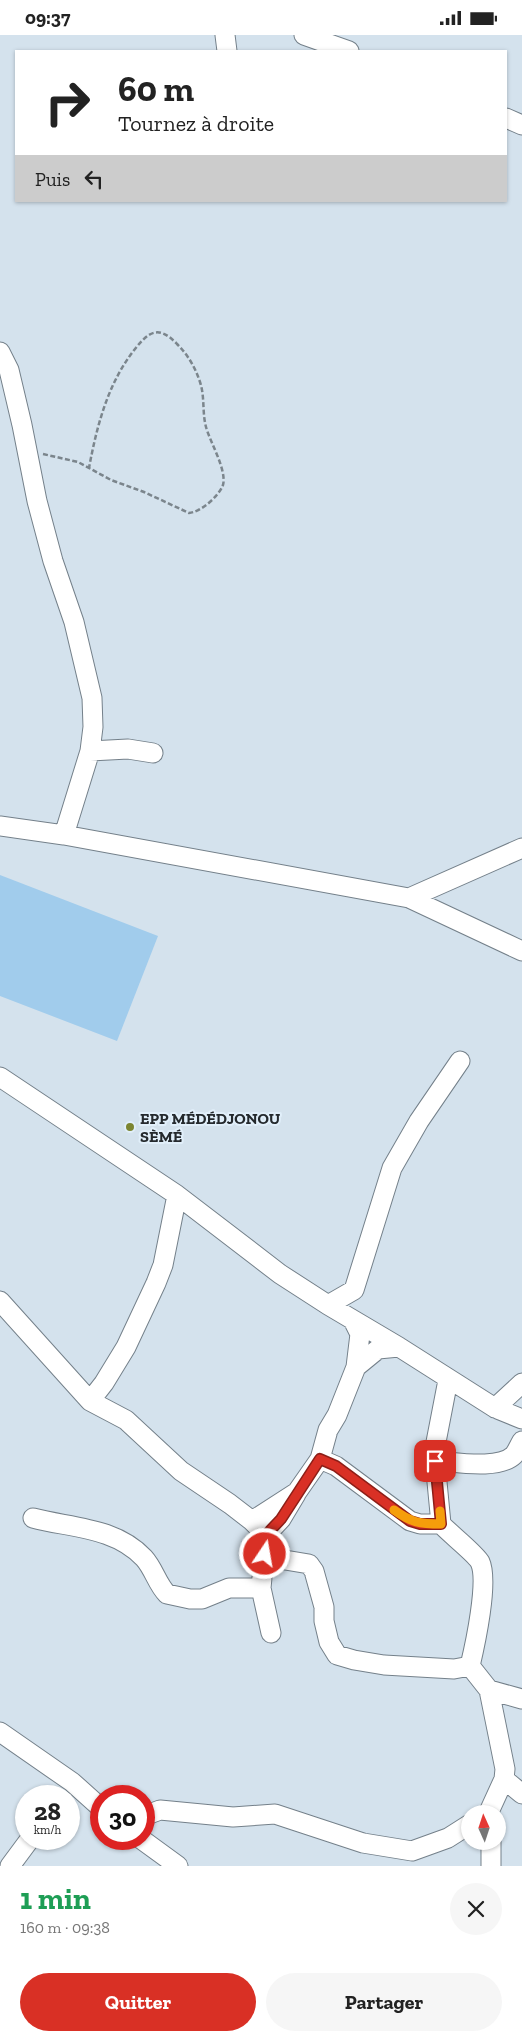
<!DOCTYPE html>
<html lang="fr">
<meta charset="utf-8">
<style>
:root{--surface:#fff;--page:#f6f6f6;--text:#222;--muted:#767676;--accent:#d93025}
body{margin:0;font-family:"Zilla Slab",serif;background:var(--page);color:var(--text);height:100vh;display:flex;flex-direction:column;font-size:19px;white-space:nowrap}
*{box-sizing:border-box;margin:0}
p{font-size:16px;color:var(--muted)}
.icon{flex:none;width:28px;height:28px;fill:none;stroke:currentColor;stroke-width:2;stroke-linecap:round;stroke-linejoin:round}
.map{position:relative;height:1831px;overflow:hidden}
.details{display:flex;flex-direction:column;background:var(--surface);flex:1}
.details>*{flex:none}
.top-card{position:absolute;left:15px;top:15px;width:492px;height:152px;border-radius:0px;box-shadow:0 1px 4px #0004;background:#fff;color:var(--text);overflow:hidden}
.needle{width:32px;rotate:357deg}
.tools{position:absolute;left:461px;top:1770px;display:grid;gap:10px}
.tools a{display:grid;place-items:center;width:45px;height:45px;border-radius:50%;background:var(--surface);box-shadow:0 1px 4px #0004;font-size:25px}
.speed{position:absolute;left:15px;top:1750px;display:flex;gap:10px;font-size:25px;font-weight:700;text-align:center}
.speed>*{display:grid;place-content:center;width:65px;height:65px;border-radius:50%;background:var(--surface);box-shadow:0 1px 4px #0004;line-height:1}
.speed small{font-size:12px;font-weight:400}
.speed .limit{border:8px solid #d22;background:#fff;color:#111}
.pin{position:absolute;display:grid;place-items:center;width:42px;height:42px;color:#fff;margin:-21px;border-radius:10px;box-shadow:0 2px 8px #0006}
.me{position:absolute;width:55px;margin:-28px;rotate:12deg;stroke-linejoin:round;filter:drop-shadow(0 0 4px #0008)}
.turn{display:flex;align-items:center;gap:18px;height:105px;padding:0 20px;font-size:22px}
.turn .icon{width:65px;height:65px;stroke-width:2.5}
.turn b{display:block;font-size:35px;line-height:42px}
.then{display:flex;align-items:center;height:48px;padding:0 20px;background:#0003;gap:10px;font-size:19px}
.round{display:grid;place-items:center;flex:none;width:52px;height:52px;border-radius:26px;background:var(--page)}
.summary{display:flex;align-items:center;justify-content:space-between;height:85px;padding:0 20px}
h1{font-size:30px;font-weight:800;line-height:38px;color:#1e9e55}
.button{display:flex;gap:10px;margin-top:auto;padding:10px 20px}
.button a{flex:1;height:58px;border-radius:30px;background:var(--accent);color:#fff;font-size:20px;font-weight:800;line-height:58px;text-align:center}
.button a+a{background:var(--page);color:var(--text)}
.status{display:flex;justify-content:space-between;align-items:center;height:35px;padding:0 25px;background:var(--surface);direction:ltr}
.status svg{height:14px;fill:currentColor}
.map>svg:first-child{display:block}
.green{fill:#a1ccec}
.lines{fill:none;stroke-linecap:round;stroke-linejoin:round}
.minor-casing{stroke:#74808a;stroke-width:21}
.path{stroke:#7b858c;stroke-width:2.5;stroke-dasharray:5 2.5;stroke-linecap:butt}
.minor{stroke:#fff;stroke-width:19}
.route-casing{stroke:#8d1f18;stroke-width:12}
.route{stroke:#d93025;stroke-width:9}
.slow{stroke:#f59e0b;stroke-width:9}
.poi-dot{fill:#7c8531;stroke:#e1effa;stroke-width:2}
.labels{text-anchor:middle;stroke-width:4;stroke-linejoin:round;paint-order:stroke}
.poi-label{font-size:16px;font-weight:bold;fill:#24292d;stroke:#e1effa;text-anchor:start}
</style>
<div class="status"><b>09:37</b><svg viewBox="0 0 49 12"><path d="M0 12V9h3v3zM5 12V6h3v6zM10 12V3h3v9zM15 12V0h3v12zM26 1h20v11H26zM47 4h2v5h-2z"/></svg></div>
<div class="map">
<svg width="522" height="1831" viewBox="0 0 522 1831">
<rect width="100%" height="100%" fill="#d4e2ed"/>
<path class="green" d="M0 840 158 901 117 1006 0 961Z"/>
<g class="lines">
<g class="minor-casing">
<path id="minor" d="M225 0 227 16
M304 0 349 16
M506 83 522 90
M0 317 9 335 22 390 37 466 53 526 74 587 92 663 93 692 90 716 64 800
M90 716 128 714 153 718
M0 791 64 800 409 863 522 916
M409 863 522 813
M0 1042 177 1160 280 1239 328 1270 399 1312 495 1373 522 1384
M0 1266 90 1366 126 1385 181 1436 230 1469 252 1486
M328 1270 354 1255 392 1133 419 1086 460 1026
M356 1332 378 1314 399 1312
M448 1345 436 1407 435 1426 441 1489C449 1498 476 1519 480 1527 489 1546 475 1610 470 1631L489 1655 522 1664
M90 1366 104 1348 126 1312 156 1248 163 1230 177 1160
M495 1373 522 1348
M320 1424 336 1431 410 1486 420 1489H441
M435 1426C455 1427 499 1435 514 1420 517 1416 519 1411 522 1406
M33 1483C71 1493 115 1492 144 1523 154 1534 157 1549 167 1559L190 1564H202L229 1553H261
M266 1500 281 1484 296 1459
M265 1519 279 1524 309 1529 314 1536 324 1572V1586L329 1607 337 1620 354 1625 384 1630 454 1634 470 1631
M271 1598 261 1553 266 1500 252 1486 297 1457 320 1424 328 1395 337 1380 356 1332 360 1299 353 1285
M489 1655 505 1734 504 1744 522 1759
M0 1697 72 1747 101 1773
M488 1779 504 1744
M144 1781 160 1775 233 1782 275 1779 363 1808 412 1816 448 1803 470 1789
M141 1804 178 1831
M10 1831 30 1804
M491 1831V1806"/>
</g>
<path class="path" d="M43 419 78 427 111 445 144 457 189 478C201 477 219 461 223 450 227 435 210 407 206 392 202 377 205 362 200 347 195 332 188 320 177 309 159 290 149 296 135 314 108 348 97 390 89 433"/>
<use href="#minor" class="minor"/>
</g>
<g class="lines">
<g class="route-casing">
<path id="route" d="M265 1519 266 1500 281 1484 320 1424 336 1431 410 1486 420 1489H441L435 1426"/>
</g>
<use href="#route" class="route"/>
<path class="slow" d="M394 1475C412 1488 420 1489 441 1489L440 1476"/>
</g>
<circle class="poi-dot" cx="130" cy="1092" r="5"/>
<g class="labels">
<g class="poi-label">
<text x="140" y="1089">EPP MÉDÉDJONOU<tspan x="140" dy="18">SÈMÉ</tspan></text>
</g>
</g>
</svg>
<div class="tools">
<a><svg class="needle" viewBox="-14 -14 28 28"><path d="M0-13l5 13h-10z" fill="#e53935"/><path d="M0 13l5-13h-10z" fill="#767676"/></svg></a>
</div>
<div class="speed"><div>28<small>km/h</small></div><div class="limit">30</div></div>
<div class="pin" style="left:435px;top:1426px;background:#d93025"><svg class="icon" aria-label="arrive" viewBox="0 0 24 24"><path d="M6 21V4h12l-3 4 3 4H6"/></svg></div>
<svg class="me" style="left:265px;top:1519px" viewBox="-20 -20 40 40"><circle r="17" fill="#d93025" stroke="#fff" stroke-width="3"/><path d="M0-11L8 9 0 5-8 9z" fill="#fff"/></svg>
<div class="top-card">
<div class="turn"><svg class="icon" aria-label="right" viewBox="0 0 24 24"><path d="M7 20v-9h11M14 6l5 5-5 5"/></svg><div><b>60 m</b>Tournez à droite</div></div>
<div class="then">Puis<svg class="icon" aria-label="left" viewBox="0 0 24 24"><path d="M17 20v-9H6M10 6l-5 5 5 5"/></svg></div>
</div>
</div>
<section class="details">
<div class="summary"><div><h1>1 min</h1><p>160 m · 09:38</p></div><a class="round"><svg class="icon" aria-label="close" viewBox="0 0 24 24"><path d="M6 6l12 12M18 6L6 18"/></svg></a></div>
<div class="button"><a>Quitter</a><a>Partager</a></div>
</section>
